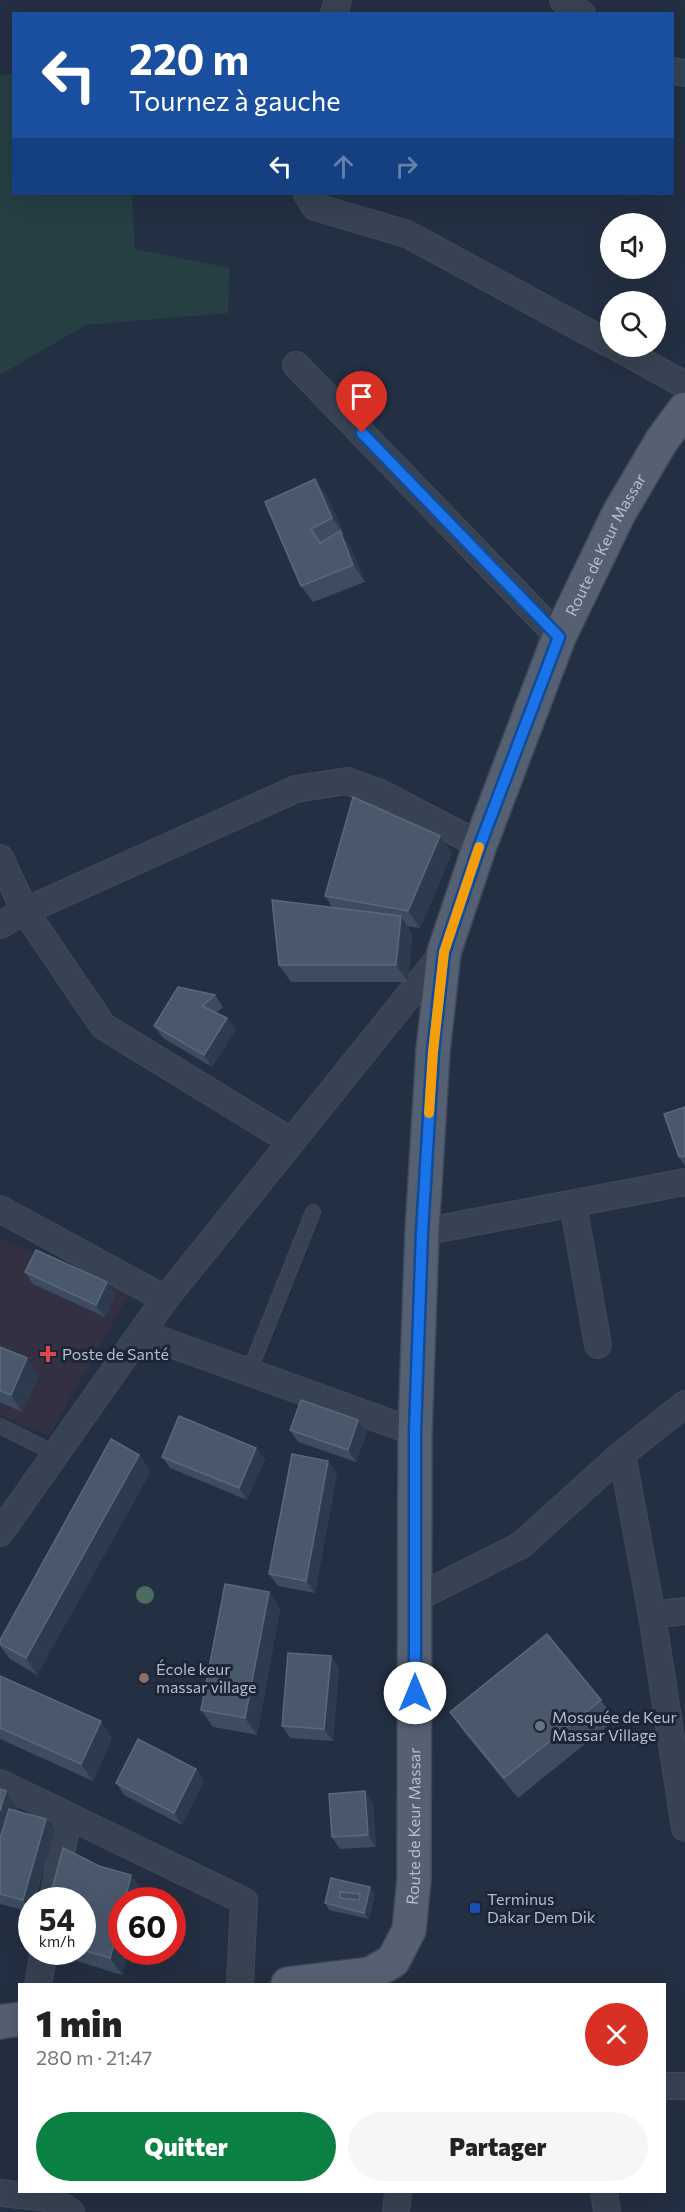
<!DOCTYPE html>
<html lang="fr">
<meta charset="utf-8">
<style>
:root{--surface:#fff;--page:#f6f6f6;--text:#222;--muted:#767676;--accent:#0b8043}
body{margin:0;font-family:Commissioner,sans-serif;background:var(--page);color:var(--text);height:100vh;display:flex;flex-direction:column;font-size:22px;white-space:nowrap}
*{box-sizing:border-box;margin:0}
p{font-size:20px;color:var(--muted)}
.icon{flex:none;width:33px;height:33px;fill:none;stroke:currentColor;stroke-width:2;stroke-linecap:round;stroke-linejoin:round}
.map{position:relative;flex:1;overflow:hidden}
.panel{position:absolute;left:18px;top:1983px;width:648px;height:210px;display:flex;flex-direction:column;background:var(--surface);border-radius:0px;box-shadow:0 6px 24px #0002}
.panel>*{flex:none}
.top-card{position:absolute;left:12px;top:12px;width:662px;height:183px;border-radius:0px;box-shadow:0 6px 24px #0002;background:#1a4fa0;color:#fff;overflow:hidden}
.buttons{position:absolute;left:600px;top:213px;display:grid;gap:12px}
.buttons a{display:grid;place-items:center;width:66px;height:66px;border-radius:50%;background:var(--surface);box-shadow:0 6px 24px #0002;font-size:30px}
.speed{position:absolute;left:18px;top:1887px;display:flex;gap:12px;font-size:30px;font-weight:700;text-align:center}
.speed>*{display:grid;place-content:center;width:78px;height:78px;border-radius:50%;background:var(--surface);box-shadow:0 6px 24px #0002;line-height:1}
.speed small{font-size:15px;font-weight:400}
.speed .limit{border:9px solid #d22;background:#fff;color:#111}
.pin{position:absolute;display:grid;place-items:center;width:51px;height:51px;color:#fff;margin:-62px -26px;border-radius:50% 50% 50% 0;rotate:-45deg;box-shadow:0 0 6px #0007}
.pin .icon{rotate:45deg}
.me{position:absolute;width:66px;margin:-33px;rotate:0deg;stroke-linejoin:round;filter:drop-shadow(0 0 4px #0008)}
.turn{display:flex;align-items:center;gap:21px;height:126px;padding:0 18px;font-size:27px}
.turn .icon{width:78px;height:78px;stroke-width:2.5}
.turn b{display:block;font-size:42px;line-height:51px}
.lanes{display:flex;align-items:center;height:57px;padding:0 18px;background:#0003;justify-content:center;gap:30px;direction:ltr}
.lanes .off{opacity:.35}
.round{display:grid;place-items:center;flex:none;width:63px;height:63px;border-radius:32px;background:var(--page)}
.head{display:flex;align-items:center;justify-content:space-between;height:102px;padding:0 18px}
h1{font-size:36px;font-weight:800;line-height:45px}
.action{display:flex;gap:12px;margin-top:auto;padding:12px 18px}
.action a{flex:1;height:69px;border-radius:36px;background:var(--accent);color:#fff;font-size:24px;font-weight:800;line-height:69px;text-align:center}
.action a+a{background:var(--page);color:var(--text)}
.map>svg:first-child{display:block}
.medical{fill:#333042}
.green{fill:#253f43}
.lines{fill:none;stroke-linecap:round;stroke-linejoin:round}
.lane-casing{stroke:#414a5b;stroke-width:16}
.street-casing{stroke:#414a5b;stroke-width:28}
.primary-casing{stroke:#414a5b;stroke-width:36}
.lane{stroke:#374252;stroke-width:14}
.street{stroke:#374252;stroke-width:26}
.primary{stroke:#556072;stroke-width:33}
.tree{fill:#4a6d5f}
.wall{fill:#3d4c60}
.shaded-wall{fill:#2d3b4f}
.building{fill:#4a586c;stroke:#5a687b;stroke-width:1.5;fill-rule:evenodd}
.route-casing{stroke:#114b97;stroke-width:15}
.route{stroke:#1a73e8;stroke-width:10}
.slow{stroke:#f59e0b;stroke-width:10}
.health-dot{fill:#e0444e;stroke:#1c2637;stroke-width:2}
.education-dot{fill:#8d6e63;stroke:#1c2637;stroke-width:2}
.worship-dot{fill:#6b7280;stroke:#1c2637;stroke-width:2}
.transit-dot{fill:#1a4fb4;stroke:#1c2637;stroke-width:2}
.labels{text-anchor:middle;stroke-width:6;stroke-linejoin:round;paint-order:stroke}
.street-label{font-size:16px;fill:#b4bdcc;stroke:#1c2637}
.poi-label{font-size:16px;fill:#b4bdcc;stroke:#1c2637;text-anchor:start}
</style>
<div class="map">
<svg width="685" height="2212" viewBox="0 0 685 2212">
<rect width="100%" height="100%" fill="#232f42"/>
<path class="medical" d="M0 1238 130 1293 49 1436 0 1415Z"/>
<path class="green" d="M13 74 14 194H132L135 249 230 268 228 313 86 325 0 375V75Z"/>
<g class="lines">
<g class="lane-casing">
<path id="lane" d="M249 1372 313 1212
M0 1426 56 1454"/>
</g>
<g class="street-casing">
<path id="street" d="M563 0 582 14
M334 14 338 0
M672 71 685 73
M307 194 315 207 407 234 610 344
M615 346 685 385
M296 365 559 637
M0 858 25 911 103 1026 292 1142
M0 925 25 911 296 789 347 781 380 793 480 845
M573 1204 598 1345
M0 1209 165 1299
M422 1232 685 1182
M141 1333 415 1432
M622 1454 652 1615 685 1828
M0 1533 165 1299 444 952
M415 1599 521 1545 622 1454 685 1404
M652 1615 685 1611
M0 1783 244 1901 240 1984
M53 1900 68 1816
M38 1984 44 1952
M664 2086H685
M604 2192 607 2212
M0 2193 49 2198 71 2212
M396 2212 398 2192"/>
</g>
<g class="primary-casing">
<g id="primary">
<path id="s1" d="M288 1984 370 1974 393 1961 409 1930 414 1880 415 1432 422 1232 433 1051 444 952 480 845 559 637 619 513 662 440 685 409"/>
<path d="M0 2022 20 2019"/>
</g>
</g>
<use href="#lane" class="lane"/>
<use href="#street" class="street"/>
<use href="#primary" class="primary"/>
</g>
<circle class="tree" cx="145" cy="1595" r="9"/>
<path class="wall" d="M327 496 344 534 342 535 351 548 365 582 313 602 301 586 265 502Z
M440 836 452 853 420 928 407 926 412 933 408 982H291L279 965 333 908 325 896Z
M215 995 223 1007 216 1013 227 1018 236 1030 212 1067 163 1038 154 1026Z
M685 1107V1166L679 1157Z
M25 1272 107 1282 115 1294 105 1317 33 1284Z
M0 1347 39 1375 22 1412 0 1402Z
M358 1420 367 1432 356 1462 298 1442 290 1430Z
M256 1448 265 1460 247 1500 170 1468 162 1457Z
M151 1471 37 1675 10 1659 0 1646V1640Z
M337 1473 315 1593 278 1586 269 1574Z
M269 1592 280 1609 257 1735 213 1727 201 1710Z
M331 1656 339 1668 333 1741 290 1738 282 1726Z
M0 1676 112 1738 93 1781 0 1739Z
M601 1700 615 1720 518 1798 464 1732 450 1712Z
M196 1769 204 1781 182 1825 124 1795 116 1783Z
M0 1789 6 1791 18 1808 17 1811 46 1819 55 1831 31 1912 0 1904Z
M373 1803 376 1847 340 1849 332 1837Z
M331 1878 375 1893 369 1919 329 1910 325 1903Z
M143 1892 122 1952H128L122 1975 51 1953 50 1952H82V1900Z"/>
<path class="shaded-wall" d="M315 479 327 496 344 534 332 518Z
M340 531 351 548 365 582 353 565Z
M440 836 452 853 420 928 408 911Z
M401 916 412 933 408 982 396 965Z
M227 1018 236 1030 212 1067 204 1055Z
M107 1282 115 1294 105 1317 96 1305Z
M27 1358 39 1375 22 1412 11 1395Z
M358 1420 367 1432 356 1462 348 1450Z
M256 1448 265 1460 247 1500 239 1488Z
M139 1455 151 1471 37 1675 26 1658Z
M328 1461 337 1473 315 1593 306 1581Z
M269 1592 280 1609 257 1735 245 1718Z
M331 1656 339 1668 333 1741 324 1729Z
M101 1721 112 1738 93 1781 81 1764Z
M196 1769 204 1781 182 1825 174 1813Z
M6 1791 18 1808 0 1862V1811Z
M365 1791 373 1803 376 1847 368 1835Z
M46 1819 55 1831 34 1900H32L31 1912 23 1900Z
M131 1875 143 1892 141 1900H125Z
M370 1887 375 1893 369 1919 364 1913Z
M122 1914V1952H128L122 1975 110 1958Z"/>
<path class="building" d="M315 479 332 518 311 529 320 543 340 531 353 565 301 586 265 502Z
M353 797 440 836 408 911 325 896Z
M272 900 401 916 396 965H279Z
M178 987 215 995 202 1006 227 1018 204 1055 154 1026Z
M685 1107V1156L679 1157 664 1114Z
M36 1250 107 1282 96 1305 25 1272Z
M0 1347 27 1358 11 1395 0 1391Z
M301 1400 358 1420 348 1450 290 1430Z
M179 1416 256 1448 239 1488 162 1457Z
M111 1439 139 1455 26 1658 0 1644V1640Z
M292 1454 328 1461 306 1581 269 1574Z
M225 1584 269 1592 245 1718 201 1710Z
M547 1634 601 1700 504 1778 450 1712Z
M288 1653 331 1656 324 1729 282 1726Z
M0 1676 101 1721 81 1764 0 1728Z
M138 1739 196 1769 174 1813 116 1783Z
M0 1789 6 1791 0 1811Z
M365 1791 368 1835 332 1837 329 1794Z
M9 1809 46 1819 23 1900 0 1894V1839Z
M63 1848 99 1866 131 1875 125 1900H122V1914L110 1958 82 1950V1900H49Z
M331 1878 370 1887 364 1913 325 1903ZM340 1892 360 1894 359 1900 340 1898Z"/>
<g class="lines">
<g class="route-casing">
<path id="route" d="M362 433 559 637 480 845 444 952 433 1052 422 1232 415 1432V1693"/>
</g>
<use href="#route" class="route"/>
<path class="slow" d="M429 1113 433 1052 444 952 479 847"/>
</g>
<path class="health-dot" d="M45 1345h6v6h6v6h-6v6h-6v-6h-6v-6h6z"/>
<circle class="education-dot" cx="144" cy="1678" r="6"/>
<circle class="worship-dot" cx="540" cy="1726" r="6"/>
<rect class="transit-dot" x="469" y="1902" width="12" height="12" rx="3"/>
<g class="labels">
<g class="street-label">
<text dy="6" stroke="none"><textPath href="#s1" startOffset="1562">Route de Keur Massar</textPath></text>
<text dy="6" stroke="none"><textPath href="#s1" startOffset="248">Route de Keur Massar</textPath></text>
</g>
<g class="poi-label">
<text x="62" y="1360">Poste de Santé</text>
<text x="156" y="1675">École keur<tspan x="156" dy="18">massar village</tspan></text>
<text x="552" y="1723">Mosquée de Keur<tspan x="552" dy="18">Massar Village</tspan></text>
<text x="487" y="1905">Terminus<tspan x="487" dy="18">Dakar Dem Dik</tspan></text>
</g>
</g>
</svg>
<div class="buttons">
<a><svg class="icon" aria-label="sound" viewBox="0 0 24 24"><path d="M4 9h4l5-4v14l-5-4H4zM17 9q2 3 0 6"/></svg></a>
<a><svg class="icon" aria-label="search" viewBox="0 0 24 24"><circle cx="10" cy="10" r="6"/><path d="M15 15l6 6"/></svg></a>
</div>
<div class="speed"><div>54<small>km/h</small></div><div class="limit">60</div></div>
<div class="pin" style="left:362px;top:433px;background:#d93025"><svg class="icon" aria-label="arrive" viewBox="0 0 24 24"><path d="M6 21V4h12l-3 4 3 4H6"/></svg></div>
<svg class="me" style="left:415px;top:1693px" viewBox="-20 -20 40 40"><circle r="19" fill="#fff"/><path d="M0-13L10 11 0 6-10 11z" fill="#1a73e8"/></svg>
<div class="top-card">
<div class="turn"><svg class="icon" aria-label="left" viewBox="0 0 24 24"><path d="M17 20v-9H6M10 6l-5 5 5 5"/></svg><div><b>220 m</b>Tournez à gauche</div></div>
<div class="lanes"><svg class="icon" aria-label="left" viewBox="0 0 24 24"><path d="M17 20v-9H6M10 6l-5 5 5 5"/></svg><svg class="icon off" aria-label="ahead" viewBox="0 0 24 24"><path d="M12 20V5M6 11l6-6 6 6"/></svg><svg class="icon off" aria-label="right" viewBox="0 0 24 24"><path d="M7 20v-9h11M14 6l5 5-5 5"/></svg></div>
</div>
<section class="panel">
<div class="head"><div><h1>1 min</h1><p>280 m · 21:47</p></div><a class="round" style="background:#d93025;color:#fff"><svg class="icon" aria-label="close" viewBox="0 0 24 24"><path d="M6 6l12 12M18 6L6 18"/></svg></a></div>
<div class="action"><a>Quitter</a><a>Partager</a></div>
</section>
</div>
